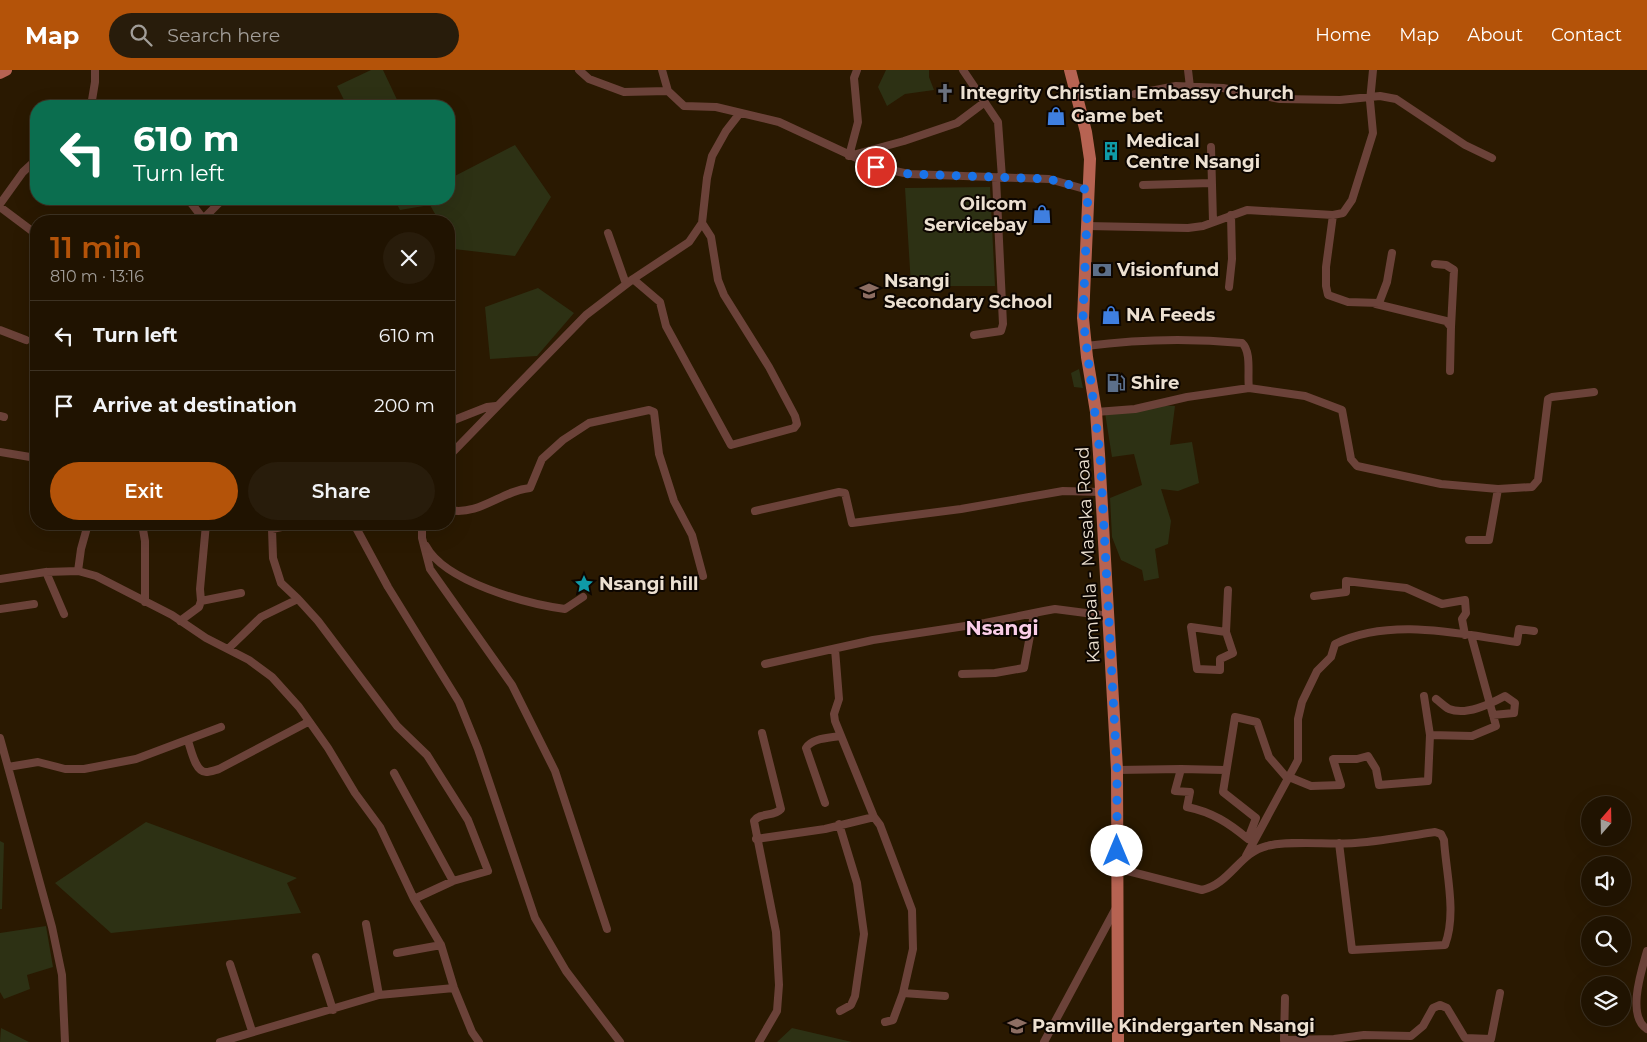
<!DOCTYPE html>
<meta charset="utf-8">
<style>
:root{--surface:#201301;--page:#281c0b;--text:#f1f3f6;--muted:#a29e99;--line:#3d3223;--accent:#b45309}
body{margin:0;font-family:Montserrat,sans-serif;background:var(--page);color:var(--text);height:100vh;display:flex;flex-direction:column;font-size:19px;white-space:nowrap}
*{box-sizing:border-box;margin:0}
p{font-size:16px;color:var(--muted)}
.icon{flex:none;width:28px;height:28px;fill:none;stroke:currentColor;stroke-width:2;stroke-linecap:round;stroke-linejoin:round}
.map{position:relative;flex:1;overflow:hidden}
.panel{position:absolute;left:30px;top:145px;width:425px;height:315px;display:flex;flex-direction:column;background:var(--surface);border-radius:20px;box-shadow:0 5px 20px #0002,0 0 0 1px var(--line)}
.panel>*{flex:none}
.banner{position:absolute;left:30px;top:30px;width:425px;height:105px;border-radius:20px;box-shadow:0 5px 20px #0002,0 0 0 1px var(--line);background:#0b6e4f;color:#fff;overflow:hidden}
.needle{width:32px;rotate:20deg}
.buttons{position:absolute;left:1581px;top:726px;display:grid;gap:10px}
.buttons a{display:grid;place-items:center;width:50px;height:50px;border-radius:50%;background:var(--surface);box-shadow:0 5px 20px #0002,0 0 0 1px var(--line);font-size:25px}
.pin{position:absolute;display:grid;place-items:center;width:42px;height:42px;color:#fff;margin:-21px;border:2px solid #fff;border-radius:50%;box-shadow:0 1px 5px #0007}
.me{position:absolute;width:55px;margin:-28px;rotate:0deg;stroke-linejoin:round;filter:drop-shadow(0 0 4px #0008)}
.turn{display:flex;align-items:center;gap:18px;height:105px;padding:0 20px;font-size:22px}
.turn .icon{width:65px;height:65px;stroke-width:2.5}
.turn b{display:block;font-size:35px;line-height:42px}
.round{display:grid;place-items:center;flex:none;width:52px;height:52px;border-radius:26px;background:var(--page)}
.overview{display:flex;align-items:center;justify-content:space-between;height:85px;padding:0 20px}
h1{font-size:30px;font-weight:600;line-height:38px;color:var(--accent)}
.cta{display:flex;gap:10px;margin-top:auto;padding:10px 20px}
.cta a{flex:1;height:58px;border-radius:30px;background:var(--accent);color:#fff;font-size:20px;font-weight:600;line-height:58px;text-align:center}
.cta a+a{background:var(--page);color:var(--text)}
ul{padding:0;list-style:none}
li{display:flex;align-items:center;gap:15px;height:70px;padding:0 20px;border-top:1px solid var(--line)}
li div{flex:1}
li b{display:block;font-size:19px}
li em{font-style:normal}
header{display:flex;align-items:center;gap:30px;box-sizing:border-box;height:70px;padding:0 25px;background:var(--accent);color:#fff}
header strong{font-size:24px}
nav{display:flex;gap:28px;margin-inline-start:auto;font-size:18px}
.search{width:350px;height:45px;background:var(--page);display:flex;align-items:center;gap:12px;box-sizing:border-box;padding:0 18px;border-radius:28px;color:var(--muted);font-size:19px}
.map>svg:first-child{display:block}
.green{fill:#2d3114}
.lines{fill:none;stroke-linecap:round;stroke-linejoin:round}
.minor{stroke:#6b4239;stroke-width:8}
.primary{stroke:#b76352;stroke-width:12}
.route{stroke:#1a73e8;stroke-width:9;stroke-dasharray:0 16.2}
.labels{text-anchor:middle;stroke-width:4;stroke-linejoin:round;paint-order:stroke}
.poi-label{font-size:18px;font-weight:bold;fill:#ece0d1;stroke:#0d0601;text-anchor:start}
.street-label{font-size:18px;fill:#ece0d1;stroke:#0d0601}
.quarter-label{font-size:20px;font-weight:bold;fill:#facde8;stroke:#0d0601}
</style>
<header>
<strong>Map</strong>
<div class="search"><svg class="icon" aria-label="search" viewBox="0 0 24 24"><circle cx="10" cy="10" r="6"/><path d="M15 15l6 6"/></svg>Search here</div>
<nav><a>Home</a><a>Map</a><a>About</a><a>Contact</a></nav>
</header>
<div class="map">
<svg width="1647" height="972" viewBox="0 0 1647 972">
<rect width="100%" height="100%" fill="#2a1901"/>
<path class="green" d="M371 0H383L400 36H347L337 16Z
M886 0H929V7L934 20 905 24 887 36 878 17Z
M515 75 551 127 515 186 454 179 449 170V151H439L430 135 400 140 394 129H449V109Z
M990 117 995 216H911L905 118Z
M538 218 574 243 537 286 490 289 485 237Z
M1079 299 1083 318 1074 317 1071 303Z
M1150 335 1175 336 1170 375 1192 372 1199 413 1178 421 1161 419 1171 451 1168 474 1155 479 1159 508 1144 511 1142 500 1121 490 1112 467 1110 428 1142 415 1134 384 1112 387 1105 343Z
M146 752 297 808 287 813 301 843 111 863 55 813Z
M0 771 4 773 2 839H0Z
M46 856 53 897 27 905 30 919 4 929 0 922V863Z
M1 958 29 972H0Z
M792 958 852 972H853H777Z"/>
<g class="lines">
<path class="minor" d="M579 0 589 9 624 22 668 21 684 36 716 37 779 52 876 97 909 104 1049 109 1088 120
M662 0 668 21
M963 0 998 52 1002 108
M1188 0 1190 17
M1135 24 1176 16 1223 18 1280 29 1340 30 1380 26 1396 29 1465 75 1492 88
M91 36 95 12V0
M1211 77 1213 152
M849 86 904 71 957 53 985 32
M849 86 858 52 854 8 857 0
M1143 115 1211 113
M188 129 205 151
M0 134 23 102 36 90
M0 137 36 164
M1333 145 1326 197V216L1328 225 1348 232 1379 233 1387 212 1392 183
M204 148 223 129
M1087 156 1188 158 1203 156 1247 140 1333 145 1343 143 1352 130 1373 63 1370 31 1373 0
M608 163 626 214
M1435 194 1446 195 1454 200 1451 257
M633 209 660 232 666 256 731 375 794 358 797 354 795 346 769 297 724 225 718 210 711 167 702 153
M1229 217 1232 189 1231 145
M1376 234 1446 251 1451 257 1450 301
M0 260 26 270
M974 265 1001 261 1003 254 996 108
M1086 276C1139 269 1189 268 1242 273 1252 282 1247 306 1249 318
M1096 342 1135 339 1187 327 1249 318 1305 326 1342 340 1351 389 1357 396 1441 414 1498 419 1532 417 1538 410 1548 329 1552 327 1594 322
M0 346 4 347
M449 352 487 337 496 336
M0 382 36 388
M449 386 586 245 633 209 689 172 702 153 707 108 712 86 726 61 740 43
M449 440C480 446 501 421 530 418L542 389 563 370 589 353 649 340 654 342 659 384 674 431 692 465 703 506
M755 441 839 422 845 423 852 453 961 439 1063 421 1101 422
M142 454 145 471V532
M354 454 388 517 459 632 478 679 535 848 566 901 620 972
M422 454V468L430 499 512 615 555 701 607 859
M1469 470H1489L1498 419
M426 476C445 512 527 534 565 539L583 527
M78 501 81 479 88 454
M46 502 64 544
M0 509 46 502 78 501 96 506 172 545 206 568 249 590 272 607 299 637 328 678 355 723 380 757 414 829 441 875 454 918 472 962 479 972
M1314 526 1346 522V511L1406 518 1442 534 1465 530 1466 543 1462 549 1465 565
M298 529 318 551 397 656 427 685 468 750 488 801 453 811 414 829
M201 531 241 523
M0 539 34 534
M180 551 199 537 201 531 200 519 206 454
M1226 562 1191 557 1197 599 1220 600V589L1233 583 1226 562 1228 520
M229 578 261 547 298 529 281 513 273 488 272 459 296 454
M835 579 839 629 834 644 835 651 874 747 880 755 912 840 913 879 903 923 945 926
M765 594 873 570 985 553 1044 541 1055 539 1109 546
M962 604 995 603 1024 598 1034 544
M1424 626 1430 665 1472 666 1496 656 1471 565
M1436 629C1440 632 1445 637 1449 639 1466 646 1490 634 1505 626L1515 633 1514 643 1493 645
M0 668 52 857 62 905 65 972
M188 671C191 679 195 702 206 702 210 702 215 700 219 699L308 652
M8 697 38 692 65 699H84L136 689 221 657
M1117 700 1181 699
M1225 700 1181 699 1175 721 1190 722 1187 737C1212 742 1229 753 1248 769L1256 748 1223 722 1235 647 1257 652 1269 687 1288 709
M394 703 453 811
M1289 707 1311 716 1341 715 1333 689H1357L1368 686 1376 699 1379 715 1428 711 1430 665
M825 733 806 678C812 668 829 668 840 666
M839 754 857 813 864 864 855 926 851 935 840 941
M756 769 825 759 874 747
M1246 786 1298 690V649L1302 632 1317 601 1331 587 1335 574C1391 547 1458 564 1517 572L1519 559 1534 561
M1116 798 1202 820C1230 814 1240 782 1267 776 1290 770 1330 775 1355 773 1382 771 1409 766 1435 762L1441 764 1444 770C1446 803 1457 843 1445 875L1352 880 1339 773
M366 854 379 925
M1647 881C1642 899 1626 946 1647 959
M397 883 441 875
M316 887 333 940
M230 894 252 961
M1285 928 1284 970 1334 969 1364 965 1411 966 1423 956 1433 938 1440 935 1447 938 1465 968 1491 969 1500 923
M885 952 893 950 903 923
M220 972 379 925 454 918
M759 972 777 941 779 915 776 862 754 751C760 742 774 747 781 739L762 663
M1044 972 1116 838"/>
<path class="primary" d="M1070 0 1086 62 1090 89 1083 248 1087 287 1096 342 1099 384 1117 700 1118 972
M0 3 6 0"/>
</g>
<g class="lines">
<path class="route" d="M876 97 909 104 1049 109 1088 120 1083 248 1100 384 1117 700V781"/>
</g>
<defs>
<g id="church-bare" transform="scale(1.5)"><path d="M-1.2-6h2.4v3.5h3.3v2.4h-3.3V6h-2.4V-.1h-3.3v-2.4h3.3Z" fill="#6b7280" stroke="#0d0601" stroke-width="2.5" paint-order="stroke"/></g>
<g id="shop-bare" transform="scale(1.5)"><path d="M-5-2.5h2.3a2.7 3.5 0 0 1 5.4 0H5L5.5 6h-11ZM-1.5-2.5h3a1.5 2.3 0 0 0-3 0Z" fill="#3f7fe0" stroke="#0d0601" stroke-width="2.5" paint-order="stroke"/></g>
<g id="building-bare" transform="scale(1.5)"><path d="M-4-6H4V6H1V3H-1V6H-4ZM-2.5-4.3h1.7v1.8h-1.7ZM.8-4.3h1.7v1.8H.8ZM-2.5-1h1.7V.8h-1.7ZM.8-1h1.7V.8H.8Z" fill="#0f9aa8" stroke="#0d0601" stroke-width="2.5" paint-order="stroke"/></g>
<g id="bank-bare" transform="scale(1.5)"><path d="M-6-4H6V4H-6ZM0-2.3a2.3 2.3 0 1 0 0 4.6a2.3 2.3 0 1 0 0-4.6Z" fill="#5c6f8a" stroke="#0d0601" stroke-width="2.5" paint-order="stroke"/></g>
<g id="school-bare" transform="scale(1.5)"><path d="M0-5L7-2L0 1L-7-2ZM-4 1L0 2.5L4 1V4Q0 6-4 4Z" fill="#8d6e63" stroke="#0d0601" stroke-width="2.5" paint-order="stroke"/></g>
<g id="fuel-bare" transform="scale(1.5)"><path d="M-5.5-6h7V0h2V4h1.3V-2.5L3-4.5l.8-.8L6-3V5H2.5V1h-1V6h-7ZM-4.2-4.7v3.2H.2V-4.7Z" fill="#5c6f8a" stroke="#0d0601" stroke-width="2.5" paint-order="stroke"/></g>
<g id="sight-bare" transform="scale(1.5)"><path d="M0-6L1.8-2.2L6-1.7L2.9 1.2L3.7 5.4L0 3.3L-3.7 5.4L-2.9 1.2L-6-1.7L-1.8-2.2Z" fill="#0f9aa8" stroke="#0d0601" stroke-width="2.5" paint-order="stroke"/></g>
</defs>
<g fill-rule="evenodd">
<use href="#church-bare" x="945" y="23"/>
<use href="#shop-bare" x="1056" y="46"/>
<use href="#building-bare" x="1111" y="81"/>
<use href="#shop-bare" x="1042" y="144"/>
<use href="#bank-bare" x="1102" y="200"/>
<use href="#school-bare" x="869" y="221"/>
<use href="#shop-bare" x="1111" y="245"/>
<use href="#fuel-bare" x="1116" y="313"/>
<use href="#sight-bare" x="584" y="514"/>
<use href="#school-bare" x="1017" y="956"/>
</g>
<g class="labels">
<g class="poi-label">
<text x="960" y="29">Integrity Christian Embassy Church</text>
<text x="1071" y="52">Game bet</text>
<text x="1126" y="77">Medical<tspan x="1126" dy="21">Centre Nsangi</tspan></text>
<text x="1027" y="140" text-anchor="end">Oilcom<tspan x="1027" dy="21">Servicebay</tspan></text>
<text x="1117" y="206">Visionfund</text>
<text x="884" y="217">Nsangi<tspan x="884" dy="21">Secondary School</tspan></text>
<text x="1126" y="251">NA Feeds</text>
<text x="1131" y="319">Shire</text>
<text x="599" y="520">Nsangi hill</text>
<text x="1032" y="962">Pamville Kindergarten Nsangi</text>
</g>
<g class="street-label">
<text transform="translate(1088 485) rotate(-93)" y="6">Kampala - Masaka Road</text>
</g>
<g class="quarter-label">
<text x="1002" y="565">Nsangi</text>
</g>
</g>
</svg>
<div class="buttons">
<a><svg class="needle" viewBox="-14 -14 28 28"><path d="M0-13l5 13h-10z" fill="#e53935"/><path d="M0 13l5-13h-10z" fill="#a29e99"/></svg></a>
<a><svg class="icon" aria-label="sound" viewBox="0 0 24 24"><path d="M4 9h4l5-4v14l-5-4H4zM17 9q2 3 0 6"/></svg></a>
<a><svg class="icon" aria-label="search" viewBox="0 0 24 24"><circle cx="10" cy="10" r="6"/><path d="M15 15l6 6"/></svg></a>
<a><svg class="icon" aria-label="layers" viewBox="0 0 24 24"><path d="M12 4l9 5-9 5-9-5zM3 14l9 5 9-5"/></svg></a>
</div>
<div class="pin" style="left:876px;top:97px;background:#d93025"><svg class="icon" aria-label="arrive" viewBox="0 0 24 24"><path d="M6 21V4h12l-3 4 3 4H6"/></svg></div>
<svg class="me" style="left:1117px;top:781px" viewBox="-20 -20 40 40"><circle r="19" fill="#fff"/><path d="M0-13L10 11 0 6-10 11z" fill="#1a73e8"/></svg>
<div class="banner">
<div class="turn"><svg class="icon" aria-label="left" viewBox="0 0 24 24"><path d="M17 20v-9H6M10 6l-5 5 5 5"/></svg><div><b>610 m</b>Turn left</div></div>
</div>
<section class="panel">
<div class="overview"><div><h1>11 min</h1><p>810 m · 13:16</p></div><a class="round"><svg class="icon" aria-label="close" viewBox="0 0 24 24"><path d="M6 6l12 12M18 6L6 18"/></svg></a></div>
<ul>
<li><svg class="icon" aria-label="left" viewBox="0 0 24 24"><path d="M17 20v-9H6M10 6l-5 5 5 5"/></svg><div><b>Turn left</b></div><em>610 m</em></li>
<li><svg class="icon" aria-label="arrive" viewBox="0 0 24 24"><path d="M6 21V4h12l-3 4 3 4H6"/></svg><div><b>Arrive at destination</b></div><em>200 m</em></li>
</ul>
<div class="cta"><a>Exit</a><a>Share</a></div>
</section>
</div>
